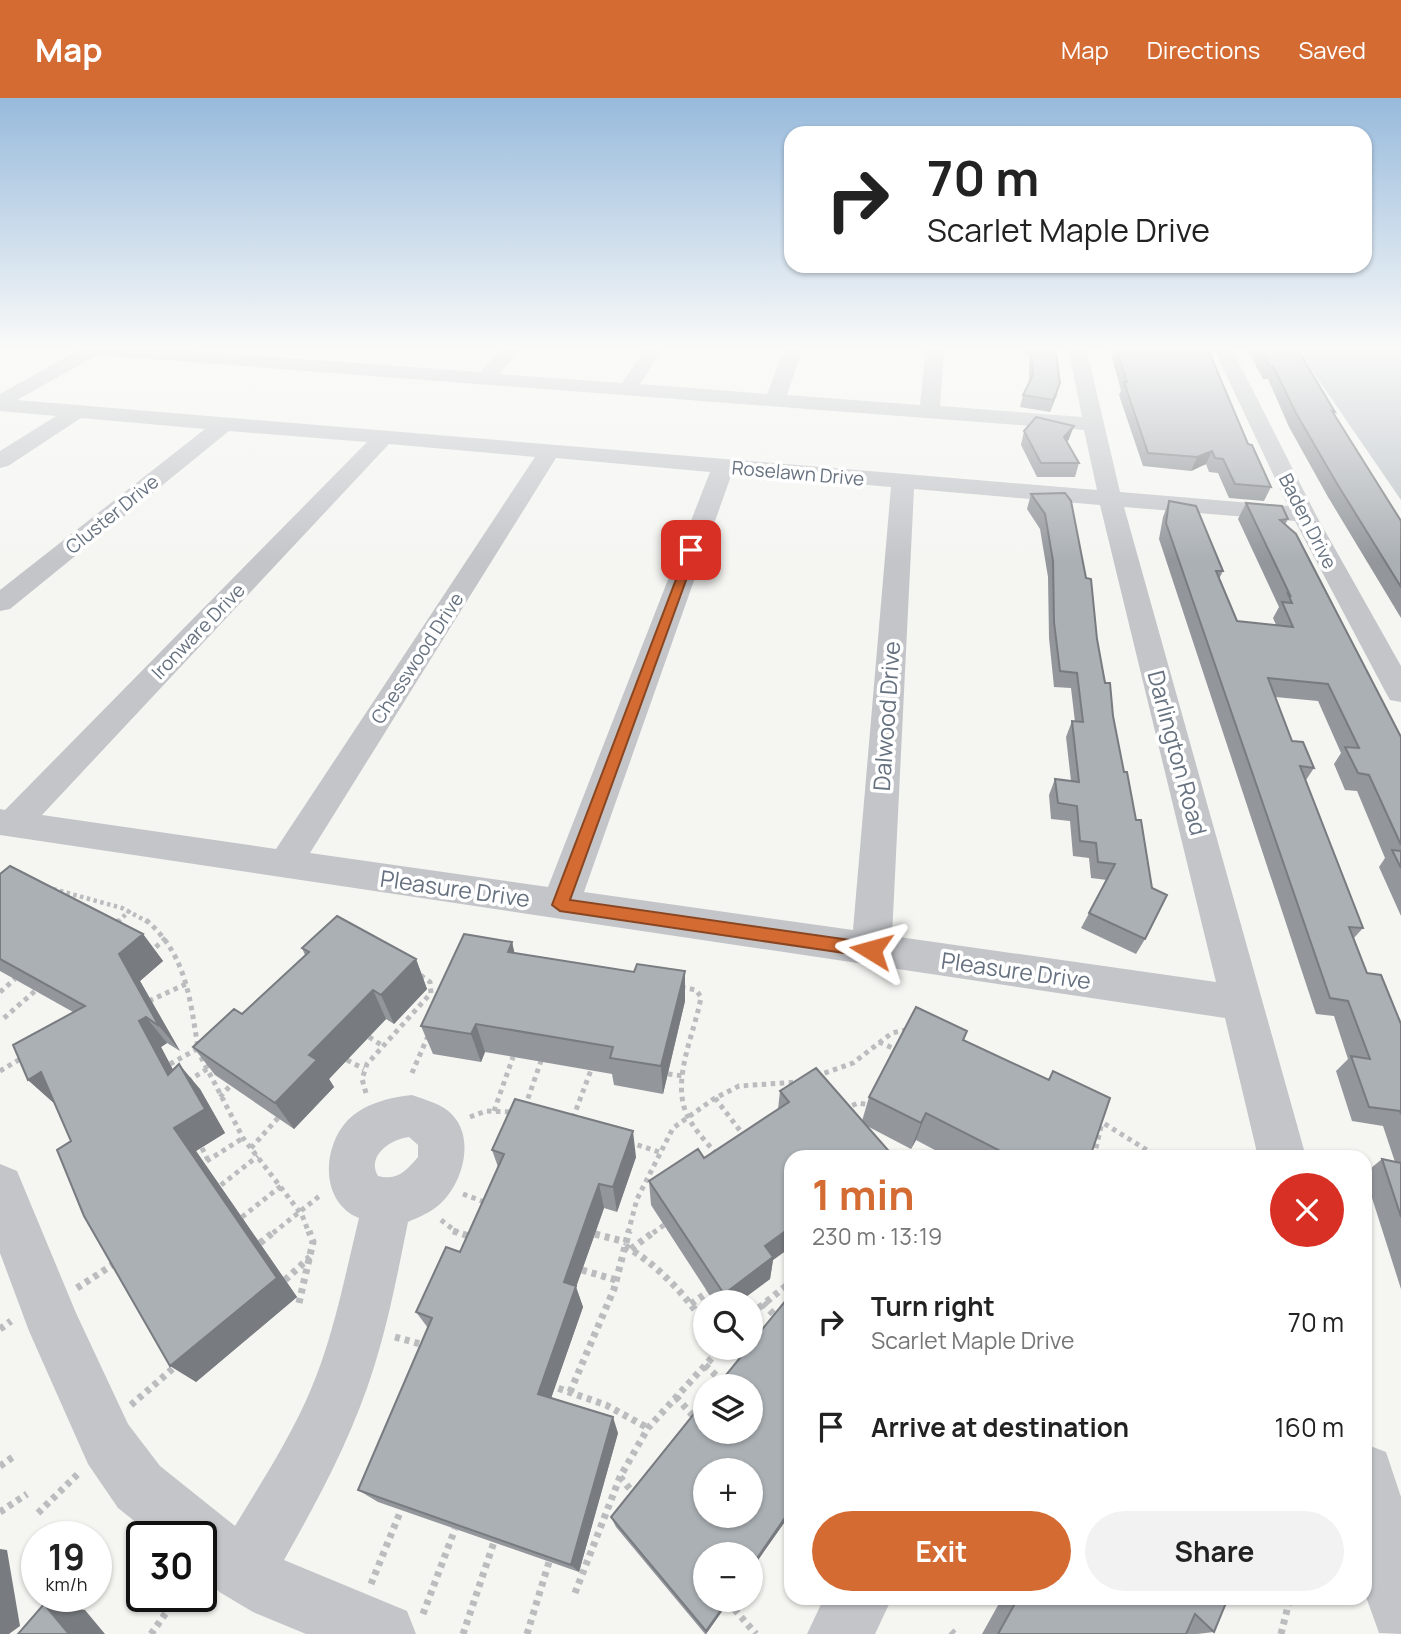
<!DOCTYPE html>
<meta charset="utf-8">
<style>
:root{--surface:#fff;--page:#f2f2f2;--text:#222;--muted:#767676;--accent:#d46b33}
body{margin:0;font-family:Manrope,sans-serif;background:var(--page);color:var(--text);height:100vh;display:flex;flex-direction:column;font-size:26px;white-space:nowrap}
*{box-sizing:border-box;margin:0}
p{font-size:23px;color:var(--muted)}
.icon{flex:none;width:38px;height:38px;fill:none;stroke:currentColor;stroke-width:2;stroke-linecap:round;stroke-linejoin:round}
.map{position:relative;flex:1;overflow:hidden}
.sheet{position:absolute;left:784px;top:1052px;width:588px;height:455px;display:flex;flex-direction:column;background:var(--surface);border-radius:21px;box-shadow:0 2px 5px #0004}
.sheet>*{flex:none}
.top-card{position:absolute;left:784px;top:28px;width:588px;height:147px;border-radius:21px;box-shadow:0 2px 5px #0004;background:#fff;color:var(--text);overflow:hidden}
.controls{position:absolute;left:693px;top:1192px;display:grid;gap:14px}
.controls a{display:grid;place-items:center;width:70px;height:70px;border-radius:50%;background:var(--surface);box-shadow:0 2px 5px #0004;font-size:35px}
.speed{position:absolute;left:21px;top:1423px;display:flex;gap:14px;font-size:35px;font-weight:700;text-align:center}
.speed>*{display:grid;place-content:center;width:91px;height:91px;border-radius:50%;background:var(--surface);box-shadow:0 2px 5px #0004;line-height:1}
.speed small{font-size:18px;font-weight:400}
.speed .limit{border:4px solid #111;border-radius:10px;background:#fff;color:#111}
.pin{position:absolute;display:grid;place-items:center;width:60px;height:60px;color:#fff;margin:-30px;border-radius:14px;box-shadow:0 4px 10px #0006}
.me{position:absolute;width:77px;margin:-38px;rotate:278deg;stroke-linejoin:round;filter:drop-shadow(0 0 5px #0008)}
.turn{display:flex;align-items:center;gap:24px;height:147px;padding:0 28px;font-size:32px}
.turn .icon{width:91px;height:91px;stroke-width:2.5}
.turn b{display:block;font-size:49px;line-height:60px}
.round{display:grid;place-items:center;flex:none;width:74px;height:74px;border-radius:37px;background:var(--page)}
.overview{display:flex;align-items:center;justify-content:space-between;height:119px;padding:0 28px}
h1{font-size:42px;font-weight:700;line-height:52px;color:var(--accent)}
.action{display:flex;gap:14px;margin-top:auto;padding:14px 28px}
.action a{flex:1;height:80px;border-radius:42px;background:var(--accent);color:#fff;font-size:28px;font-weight:700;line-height:80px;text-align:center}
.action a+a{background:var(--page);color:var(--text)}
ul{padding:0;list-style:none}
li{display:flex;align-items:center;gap:21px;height:105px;padding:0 28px}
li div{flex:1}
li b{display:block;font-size:26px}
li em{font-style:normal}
header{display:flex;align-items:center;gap:42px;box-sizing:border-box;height:98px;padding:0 35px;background:var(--accent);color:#fff}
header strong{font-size:33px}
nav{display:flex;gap:38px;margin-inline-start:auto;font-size:24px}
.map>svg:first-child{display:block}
.water{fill:#bdc4c9}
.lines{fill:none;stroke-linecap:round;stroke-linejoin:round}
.path-far2{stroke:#babcbe;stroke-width:4.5;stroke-dasharray:3.5 3.5;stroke-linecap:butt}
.path-far1{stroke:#babcbe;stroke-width:5;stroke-dasharray:4.5 4.5;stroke-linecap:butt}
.path{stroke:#babcbe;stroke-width:7;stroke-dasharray:5 5;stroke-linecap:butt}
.minor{fill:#c3c5c9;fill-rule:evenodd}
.wall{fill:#93979c}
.shaded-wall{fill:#787b7f}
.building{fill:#abb0b5;stroke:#787b7f;stroke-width:2;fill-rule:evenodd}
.route{fill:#d46b33;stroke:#8a4621;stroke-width:2}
.labels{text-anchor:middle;stroke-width:7;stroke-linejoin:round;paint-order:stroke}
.far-street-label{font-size:19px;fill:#677280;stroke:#fff}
.street-label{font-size:23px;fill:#677280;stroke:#fff}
</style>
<header>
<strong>Map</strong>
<nav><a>Map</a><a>Directions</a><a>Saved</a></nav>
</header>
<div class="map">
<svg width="1401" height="1536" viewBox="0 0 1401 1536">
<rect width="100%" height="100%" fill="#f5f5f2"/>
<path class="water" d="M1296 249H1401V402Z"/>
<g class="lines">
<path class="path-far2" d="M53 791 122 810 148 824
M118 824 130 812"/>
<path class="path-far1" d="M146 822C186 856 190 900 198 950
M116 825 119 822
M149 855 167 839
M681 889 696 892 701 899C695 934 673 977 685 1012 691 1029 706 1043 717 1057
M0 894 15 881
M149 903 186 886
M4 920 35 893
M369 939 383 948
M879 944 897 952
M201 959 243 1040 302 1117 309 1135
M347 962 364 971
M170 966 197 951
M0 973 22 960
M412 975 428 938
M668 976 684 978
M816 978 853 965 892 935 910 931
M188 983 207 971
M366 995 362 981 367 966 431 895 430 884 420 877
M220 999 230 988
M715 1000 745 1039
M525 1009 541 963
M844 1011 858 1005 871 1007
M494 1013 513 959
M470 1019 486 1013 512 1014
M573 1020 591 972
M1097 1021 1158 1059
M629 1044 659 1054
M202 1050 208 1062
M251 1050 278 1020
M941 1059 942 1055
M1094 1059 1102 1024
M199 1068 243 1040
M221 1087 258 1058
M463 1096 487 1105
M242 1119 281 1088
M441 1122 458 1135
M273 1135 322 1096
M628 1135 637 1101 673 1030 715 1000 739 988 798 984
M653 1135 664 1127"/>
<path class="path" d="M453 1133 472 1139
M595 1136 626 1144
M260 1145 275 1133
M625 1148C659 1168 682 1194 705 1225
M631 1151 655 1133
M789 1151 791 1154
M582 1172 616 1182
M285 1182 310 1159
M77 1190 117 1164
M299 1205 313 1144 309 1133
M763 1205 777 1220
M691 1206 708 1194
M751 1216 791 1184
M0 1231 11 1223
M395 1239 424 1247
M705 1267 727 1288
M549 1287 606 1307 648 1330
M570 1294 614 1191 629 1133
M676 1299 697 1322
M131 1307 177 1267
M0 1368 13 1359
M620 1379 635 1397
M0 1414 27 1396
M38 1415 80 1374
M371 1486 401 1412
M575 1495 620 1379 648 1330 721 1250
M728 1504 756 1536
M60 1510 71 1498
M423 1516 455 1431
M951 1533 954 1536
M151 1536 178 1498
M463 1536 494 1444
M527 1536 549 1464
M1281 1536 1290 1500"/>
<path class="minor" d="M84 249H137L480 274 504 249H523L499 276 622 285 646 249H664L640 286 767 296 785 249H803L787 297 920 307 926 249H944L940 308 1082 319 1068 249H1086L1120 394 1288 408 1213 249H1231L1316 417 1401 568V604L1390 602 1386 595 1295 423 1124 409 1306 1059H1258L1225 920 0 737V711L5 712 367 344 229 333 10 511 0 513V492L205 331 81 320 8 368 0 370V353L56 318 0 313V296ZM97 257 1084 332 1097 392 17 302ZM389 346 535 359 276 751 42 717ZM556 360 710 374 548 789 310 755ZM732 375 891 389 853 832 584 794ZM914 391 1100 407 1216 884 892 838Z
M412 997C423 1001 438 1005 447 1012 477 1035 464 1083 441 1105 432 1114 419 1119 408 1124 398 1173 389 1222 374 1269 353 1337 319 1400 284 1462L407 1513 416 1536H306L253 1514 221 1495 201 1479V1438H153L118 1410 88 1366 29 1233 0 1155V1066L17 1073 76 1215 128 1326 160 1368 235 1428C262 1383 291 1339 311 1291 334 1237 345 1177 359 1120 320 1104 322 1050 347 1023 363 1006 390 999 412 997ZM409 1039 418 1047V1059C406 1073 397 1083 378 1078 366 1058 391 1041 409 1039Z
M1365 1346 1386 1354 1401 1399V1536L1379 1535 1365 1496Z
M824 1500H892L875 1536H807Z"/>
</g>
<path class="wall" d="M1023 249H1055L1060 285 1050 314 1020 309 1023 297 1029 284V258L1024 257Z
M1109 249H1207L1248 346 1271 389 1264 403 1229 400 1218 375 1209 374 1206 366 1191 373 1143 368 1119 297 1121 292Z
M1246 249H1296L1335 314 1334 316 1401 423V520L1328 399 1289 329 1268 281H1263Z
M1024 333 1069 341 1067 344 1079 365 1075 379H1037L1021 347Z
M1065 395 1113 618 1145 841 1136 856 1081 830 1107 782 1091 780 1089 760 1073 758 1070 723 1051 721 1049 697 1055 681 1071 683 1066 639 1072 623 1075 624 1071 590 1054 589 1049 540 1048 479 1040 431 1027 411 1031 396Z
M1169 403 1223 473 1219 481 1237 523 1276 527 1273 520 1279 509 1238 421 1246 405 1288 421 1285 427 1401 639V818L1379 769 1385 760 1357 693 1345 692 1334 666 1341 655 1318 603 1275 599 1292 643 1314 670 1306 682 1363 830 1354 840 1367 875 1401 926V1191L1365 1078V1075L1382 1061 1395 1064 1383 1028 1352 1023 1336 973 1348 961 1334 918 1316 916 1159 441 1163 419Z
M0 776 143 836 163 863 140 883 180 953 167 945 161 949 173 972 200 991 225 1035 196 1053 297 1199 196 1284 71 1043 55 1006 28 982 73 914 0 873Z
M512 844 514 855 685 903 663 996 614 987 612 976 485 954 481 964 433 956 421 928Z
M302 850 416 861 427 891 394 926 386 921 329 981 334 989 294 1031 215 977 193 949 242 916 305 857Z
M963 942 1048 982 1053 973 1090 1059H948L916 1042 911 1051 867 1028 791 1059V1149L773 1162 770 1181 739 1204H714L651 1107 649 1083 704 1060 778 1011 780 993 862 1023 869 999Z
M492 1052 636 1059 617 1114 604 1110 595 1136 576 1189 583 1209 551 1300 618 1335 579 1474 378 1404 358 1392 428 1230 416 1214 460 1154 498 1069Z
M791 1196V1415L751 1472V1456L705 1502H730L706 1536H705L616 1429 611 1419Z
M1002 1500H1228L1214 1534 1197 1536H982Z"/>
<path class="shaded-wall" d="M1060 285 1057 297 1050 314 1053 302Z
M1074 328 1069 341 1060 353 1064 339Z
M1212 353 1206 366 1191 373 1197 359Z
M143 836 163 863 140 883 180 953 159 928 119 856Z
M512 844 519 874 508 854Z
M416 861 427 891 394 926 381 897Z
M685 873V903L663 996 661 968Z
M373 892 386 921 329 981 334 989 294 1031 275 1005 309 957Z
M146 919 167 945 161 949 189 1002 168 977 139 923Z
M476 926 485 954 481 964 471 936Z
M179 966 200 991 225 1035 196 1053 297 1199 196 1284 170 1268 174 1030Z
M41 974 55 1006 28 982Z
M926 1015 916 1042 911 1051 921 1025Z
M633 1033 636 1059 617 1114 613 1089Z
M599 1086 604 1110 576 1189 583 1209 547 1312 538 1296 564 1184Z
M791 1129V1149L773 1162 770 1181 739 1204H723L724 1196 765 1148Z
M613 1319 618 1335 579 1474 571 1467Z
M791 1411V1415L751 1472V1469Z
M0 1451 7 1452 20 1528 9 1536H0Z
M728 1502H730L706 1536V1533Z
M44 1506 85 1512 105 1536H69Z"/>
<path class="building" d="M1031 249H1055L1060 285 1053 302 1023 297 1033 277Z
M1116 249H1207L1248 346 1252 347 1271 389 1235 386 1223 361 1215 360 1212 353 1197 359 1148 355 1124 284H1127Z
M1258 249H1296L1335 314 1332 313 1401 423V489L1336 384 1296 315 1273 268H1269Z
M1036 319 1074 328 1064 339 1079 365H1041L1024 333Z
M1065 395 1071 403 1086 480 1091 481 1097 541 1105 585H1110L1113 618 1124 674H1127L1136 722H1141L1152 790 1167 797 1145 841 1089 815 1115 766 1098 764 1096 745 1080 743 1077 708 1058 705 1055 681 1079 684 1072 623 1083 624 1077 575 1060 573 1054 524 1053 463 1045 416 1031 396Z
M1169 403 1196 408 1223 473H1216L1237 523 1293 529 1282 504 1292 505 1288 496 1290 497 1246 405 1282 408 1288 421 1280 422 1296 436 1401 639V747L1369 677 1358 675 1345 649 1359 650 1328 586 1268 580 1292 643 1303 644 1314 670 1300 668 1363 830 1349 829 1367 875 1381 877 1401 926V1016L1400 1013 1369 1009 1351 958 1370 961 1348 903 1330 900 1166 425Z
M1392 752 1401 753V770Z
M10 768 143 836 119 856 159 928 146 919 139 923 168 977 179 966 205 1011 174 1030 277 1180 170 1268 84 1118 57 1052 71 1043 41 974 28 982 13 947 85 908 0 861V776Z
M337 818 416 861 381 897 373 892 309 957 317 962 275 1005 193 949 234 911 242 916 309 854 302 850Z
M464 836 512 844 508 854 634 874 637 866 685 873 661 968 610 960 613 949 476 926 471 936 421 928Z
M916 909 967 933 963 942 1049 982 1053 973 1110 1000 1090 1059H1012L926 1015 921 1025 869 999Z
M816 970 894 1059H791V1129L765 1148 773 1159 724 1196 649 1083 698 1051 704 1060 789 1004 780 993Z
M515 1001 633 1033 613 1089 599 1086 589 1113 564 1184 576 1188 538 1296 613 1319 571 1467 358 1392 432 1220 416 1214 446 1149 460 1154 504 1056 492 1052Z
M1382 1061 1401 1065V1119Z
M791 1196V1411L751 1469V1456H705V1502H728L706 1533 611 1419 705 1302V1334H751V1288H717L748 1250H751V1245ZM705 1372H751V1418H705Z
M1018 1500H1228L1214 1534 1195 1516 1186 1536H998Z
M44 1506 69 1536H18Z"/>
<linearGradient id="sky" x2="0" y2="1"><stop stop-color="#97badc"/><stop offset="0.54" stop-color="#fafaf9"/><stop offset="1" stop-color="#fafaf9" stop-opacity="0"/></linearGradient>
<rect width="1401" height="464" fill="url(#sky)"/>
<path class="route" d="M688 450 697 452 570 802 871 845 877 847 880 852 877 857 871 859 560 813 552 807Z"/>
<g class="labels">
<g class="far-street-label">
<text transform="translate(798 375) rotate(5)" y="7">Roselawn Drive</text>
<text transform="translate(112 416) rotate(-39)" y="7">Cluster Drive</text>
<text transform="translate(1308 423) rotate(63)" y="7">Baden Drive</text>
<text transform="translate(198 533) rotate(-46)" y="7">Ironware Drive</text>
<text transform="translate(417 560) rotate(-57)" y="7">Chesswood Drive</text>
</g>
<g class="street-label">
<text transform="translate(887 618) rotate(-86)" y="8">Dalwood Drive</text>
<text transform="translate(1177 655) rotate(75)" y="8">Darlington Road</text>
<text transform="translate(455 791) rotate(8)" y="8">Pleasure Drive</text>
<text transform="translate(1016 873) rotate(8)" y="8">Pleasure Drive</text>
</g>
</g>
</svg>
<div class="controls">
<a><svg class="icon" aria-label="search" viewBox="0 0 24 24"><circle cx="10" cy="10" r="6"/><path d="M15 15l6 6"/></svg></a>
<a><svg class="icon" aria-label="layers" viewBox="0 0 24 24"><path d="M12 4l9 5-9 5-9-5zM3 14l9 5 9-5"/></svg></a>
<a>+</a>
<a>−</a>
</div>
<div class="speed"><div>19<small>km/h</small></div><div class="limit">30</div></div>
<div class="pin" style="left:691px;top:452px;background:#d93025"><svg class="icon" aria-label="arrive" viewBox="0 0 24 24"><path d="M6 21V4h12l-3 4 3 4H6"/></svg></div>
<svg class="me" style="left:871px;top:852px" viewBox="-20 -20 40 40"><path d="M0-17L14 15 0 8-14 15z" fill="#d46b33" stroke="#fff" stroke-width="4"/></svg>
<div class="top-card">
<div class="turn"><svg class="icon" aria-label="right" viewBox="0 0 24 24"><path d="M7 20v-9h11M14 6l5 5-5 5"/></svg><div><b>70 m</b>Scarlet Maple Drive</div></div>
</div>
<section class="sheet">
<div class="overview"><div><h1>1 min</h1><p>230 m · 13:19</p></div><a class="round" style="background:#d93025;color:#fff"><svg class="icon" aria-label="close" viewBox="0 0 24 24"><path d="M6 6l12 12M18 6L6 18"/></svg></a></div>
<ul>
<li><svg class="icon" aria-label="right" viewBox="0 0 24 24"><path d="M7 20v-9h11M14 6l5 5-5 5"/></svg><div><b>Turn right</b><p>Scarlet Maple Drive</p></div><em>70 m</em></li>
<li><svg class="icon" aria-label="arrive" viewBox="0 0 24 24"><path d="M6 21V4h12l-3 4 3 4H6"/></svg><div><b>Arrive at destination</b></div><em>160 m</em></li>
</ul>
<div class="action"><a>Exit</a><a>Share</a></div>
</section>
</div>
